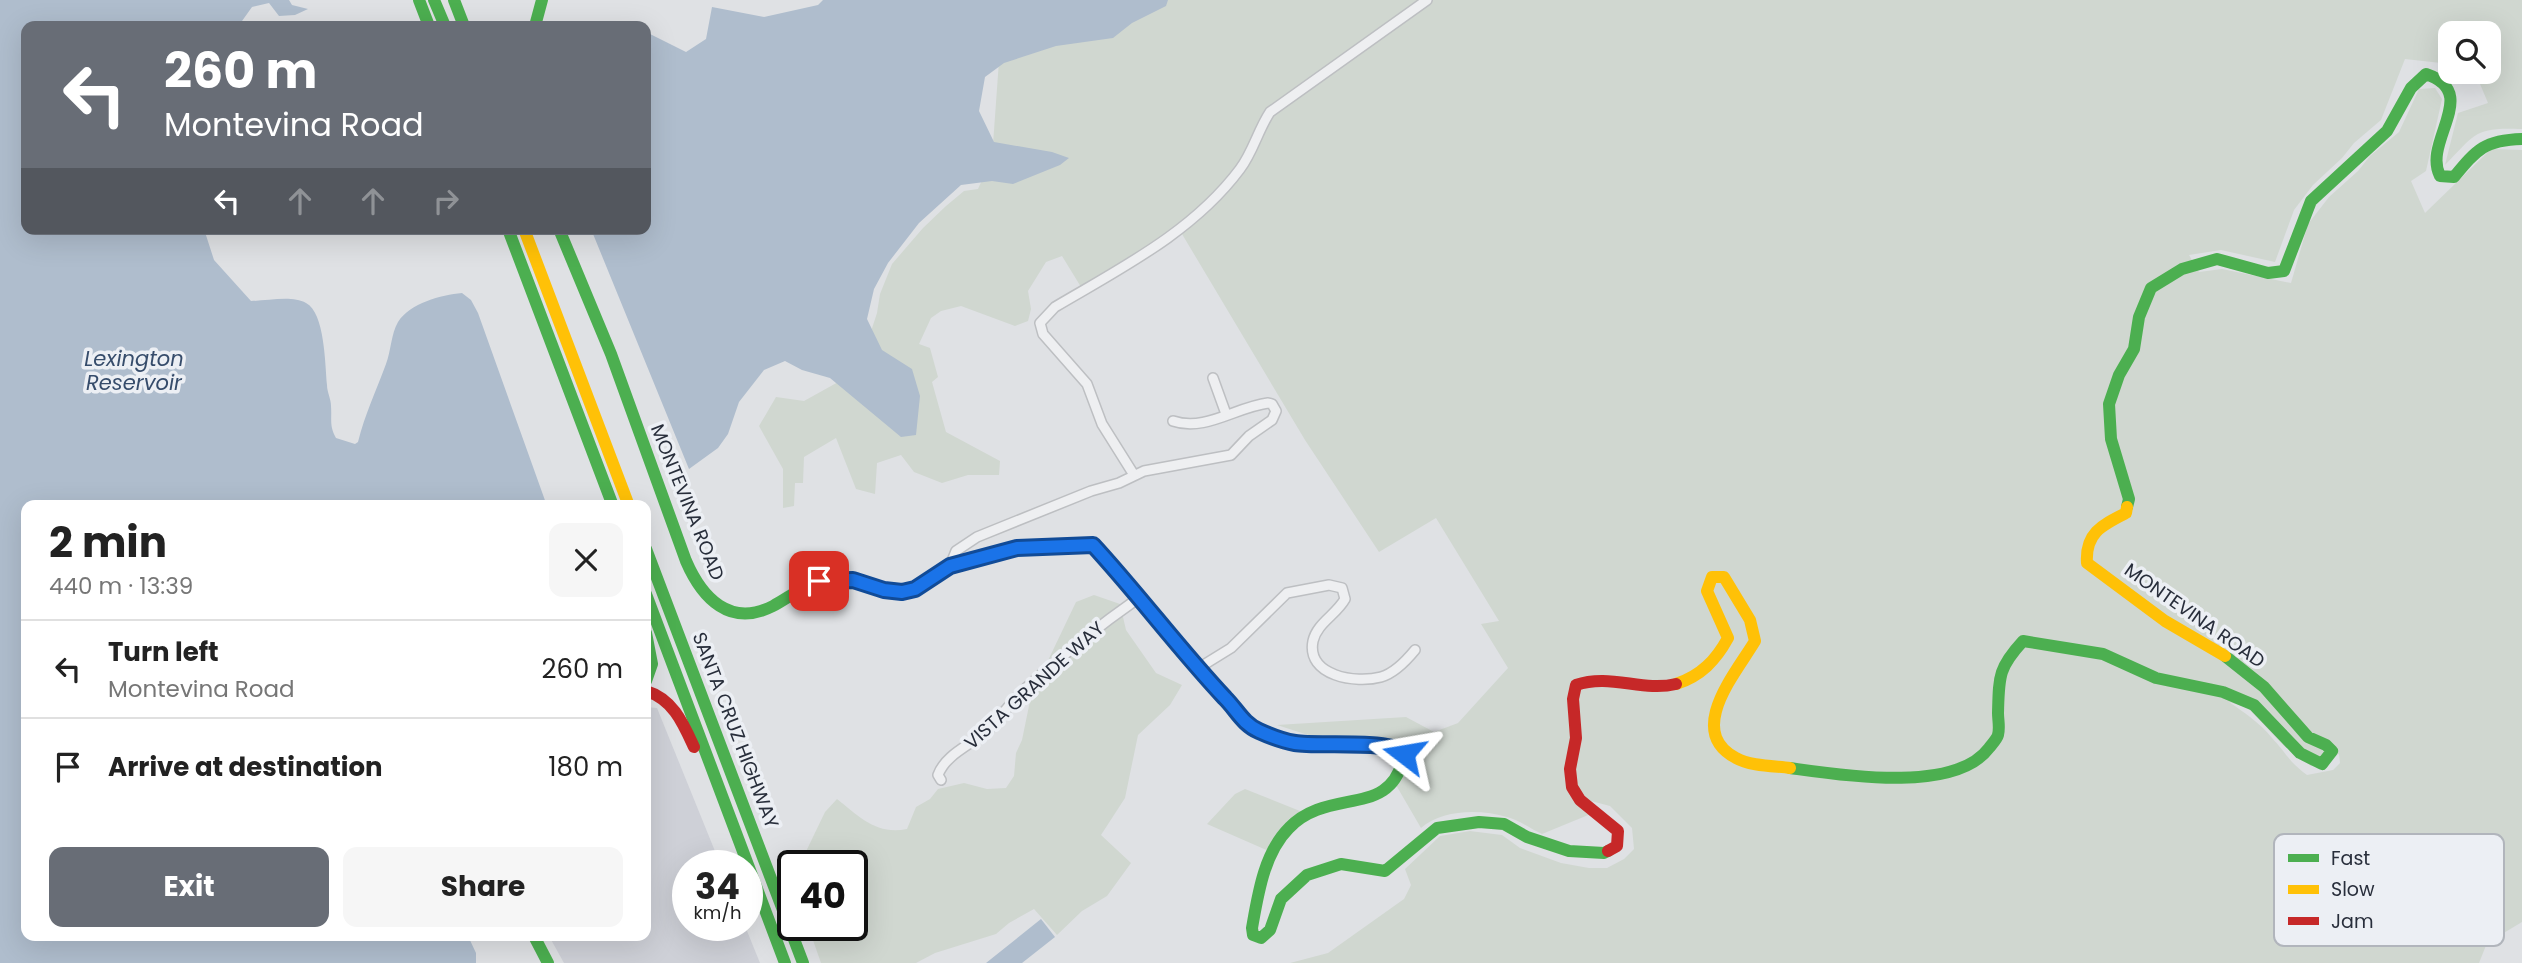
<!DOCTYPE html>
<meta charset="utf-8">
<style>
:root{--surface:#fff;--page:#f6f6f6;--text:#222;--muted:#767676;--line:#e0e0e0;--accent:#686d76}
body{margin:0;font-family:Poppins,sans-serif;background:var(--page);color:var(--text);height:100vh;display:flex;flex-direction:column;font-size:26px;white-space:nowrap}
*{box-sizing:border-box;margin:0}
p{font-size:23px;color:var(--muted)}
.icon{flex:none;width:38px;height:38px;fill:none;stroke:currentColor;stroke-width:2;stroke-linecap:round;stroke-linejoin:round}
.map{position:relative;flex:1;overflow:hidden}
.side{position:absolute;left:21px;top:500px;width:630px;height:441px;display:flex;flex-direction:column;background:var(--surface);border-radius:14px;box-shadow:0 7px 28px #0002}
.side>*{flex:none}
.banner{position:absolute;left:21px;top:21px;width:630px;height:214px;border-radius:14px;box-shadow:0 7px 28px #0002;background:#686d76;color:#fff;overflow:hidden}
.controls{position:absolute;left:2438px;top:21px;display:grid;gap:14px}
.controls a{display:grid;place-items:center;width:63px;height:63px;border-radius:14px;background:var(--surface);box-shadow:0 7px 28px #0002;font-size:35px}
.speed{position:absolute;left:672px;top:850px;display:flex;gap:14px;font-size:35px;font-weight:700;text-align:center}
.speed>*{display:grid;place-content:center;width:91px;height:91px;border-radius:50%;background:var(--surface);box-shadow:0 7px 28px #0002;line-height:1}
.speed small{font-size:18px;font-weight:400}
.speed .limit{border:4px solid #111;border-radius:10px;background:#fff;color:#111}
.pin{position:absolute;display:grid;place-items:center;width:60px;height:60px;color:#fff;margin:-30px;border-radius:14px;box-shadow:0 4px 10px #0006}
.me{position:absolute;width:77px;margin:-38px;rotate:284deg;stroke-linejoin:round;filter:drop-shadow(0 0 5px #0008)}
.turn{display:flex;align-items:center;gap:24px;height:147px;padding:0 28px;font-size:32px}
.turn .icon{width:91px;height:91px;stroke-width:2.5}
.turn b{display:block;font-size:49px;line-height:60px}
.lanes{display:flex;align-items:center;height:66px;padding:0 28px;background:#0003;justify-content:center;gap:35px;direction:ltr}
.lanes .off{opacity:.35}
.round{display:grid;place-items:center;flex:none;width:74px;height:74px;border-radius:14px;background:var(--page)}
.headline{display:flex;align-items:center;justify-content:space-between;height:119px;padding:0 28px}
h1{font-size:42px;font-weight:700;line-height:52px}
.primary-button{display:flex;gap:14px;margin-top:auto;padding:14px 28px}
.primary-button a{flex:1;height:80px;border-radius:14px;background:var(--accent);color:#fff;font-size:28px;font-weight:700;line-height:80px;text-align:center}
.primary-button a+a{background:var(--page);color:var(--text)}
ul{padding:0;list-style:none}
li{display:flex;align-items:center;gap:21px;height:98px;padding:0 28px;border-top:2px solid var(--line)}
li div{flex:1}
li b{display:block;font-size:26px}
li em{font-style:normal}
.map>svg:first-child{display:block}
.built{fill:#ced0d7}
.green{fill:#d0d7d0;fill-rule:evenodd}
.water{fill:#afbdcd}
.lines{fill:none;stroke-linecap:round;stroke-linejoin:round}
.street-casing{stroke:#bdbfc2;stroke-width:12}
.street{stroke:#eeeff1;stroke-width:9}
.fast{stroke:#4caf50;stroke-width:12}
.slow{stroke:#ffc107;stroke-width:12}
.jam{stroke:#c62828;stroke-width:12}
.route-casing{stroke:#114b97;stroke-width:18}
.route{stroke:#1a73e8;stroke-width:12}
.labels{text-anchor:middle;stroke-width:7;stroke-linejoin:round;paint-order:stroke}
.street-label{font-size:19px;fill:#282e3b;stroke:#eceff4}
.water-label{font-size:21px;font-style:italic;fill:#364c6b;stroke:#eceff4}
.key{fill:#eceff4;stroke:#b1b5bc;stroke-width:2}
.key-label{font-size:19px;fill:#282e3b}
</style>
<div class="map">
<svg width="2522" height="963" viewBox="0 0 2522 963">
<rect width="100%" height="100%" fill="#dfe1e4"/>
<path class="built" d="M646 707 657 708 721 866H688V926H745L760 963H564L549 936H646Z"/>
<path class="green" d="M1051 0H2522V129C2475 127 2476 133 2445 165L2458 113 2488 103 2478 79 2467 72H2488V33H2450V64L2405 59 2381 120 2354 143 2342 158 2313 185 2294 210 2275 262 2221 250 2189 255 2199 272 2222 269 2291 283 2308 224 2329 197 2358 171 2370 156 2399 132 2419 89 2435 88 2442 99 2426 171 2411 181 2425 213 2491 149 2522 150V922L2487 943 2479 963H1290L1328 953 1404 899 1411 885 1405 869 1440 836 1470 831 1502 835 1520 848 1561 863 1589 868H1607L1624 859 1634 849 1632 828 1610 806 1591 801 1598 811 1542 834C1531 829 1519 820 1507 817 1481 809 1442 809 1421 828L1396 785 1414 757 1407 741 1333 743 1277 725 1406 717 1434 732 1458 723 1508 668 1481 624 1499 621 1436 518 1379 552 1305 440 1182 234 1081 287 1062 256 1046 262 1028 291 1031 309 1028 321 1015 326 961 306 941 311 931 318 919 344 930 348 938 377 932 382 946 432 1000 461 999 475H968L942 483 914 472 901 455 877 463 875 494 856 489 836 438 804 457 803 483H795L794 506 783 508V469L759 426 776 397 804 401 858 371 877 313 880 294 892 264 923 228 946 206 964 191 978 189 992 158 1000 47ZM2229 702 2248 708 2284 746 2311 766 2339 754 2340 763 2333 770 2307 775C2288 761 2287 754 2272 738 2260 723 2245 713 2229 702Z
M1094 595 1120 604 1126 630 1156 673 1182 685 1170 705 1138 735 1125 798 1101 835 1131 863 1107 896 1082 911 1057 935 1034 909 1009 923 996 934 935 953 916 963H821L808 926H852V866H799L825 812 837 799C860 817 876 835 907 829L916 807 930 799 938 789 964 783 987 789 1006 788 1014 776 1016 753 1022 740 1031 696 1076 602Z
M1245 789 1310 815 1271 852 1207 824 1235 794Z"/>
<path class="water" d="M0 0H289L292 5 308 9 295 15 279 16 269 3 252 7 242 21 246 26H26V229H204L214 260 251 301C267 301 292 295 306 303 325 313 325 364 327 385 327 392 331 399 331 406 332 419 329 426 336 438L355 444 358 442C365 414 376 391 386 364 391 351 391 334 398 322 410 303 441 295 462 293L471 300 478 313 547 506H26V936H468L476 953V963H0Z
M823 0H1168L1166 6 1132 23 1113 38 1056 46 1004 63 985 77 979 111 994 142 1052 152 1069 158 1060 165 1013 184 992 181 961 185 919 223 888 263 874 289 867 319 882 350 912 369 920 396 916 435 901 437 830 378 802 370 785 361 764 370 739 402 728 434 718 448 689 469 591 229H646V32L686 52 706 39 712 7 764 17 818 5Z
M1041 919 1055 937 1022 963H986Z"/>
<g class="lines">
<g class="street-casing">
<path id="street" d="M1213 378 1226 414
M1134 475 1102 424 1087 384 1043 334 1040 323 1055 307C1121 268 1193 232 1240 169 1253 152 1258 130 1270 112L1427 0
M950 566 956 551 977 537 1091 491 1119 483 1144 471 1231 455 1249 436 1272 420 1276 411 1272 404 1268 403C1236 407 1205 432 1173 421
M1197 669 1231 648 1287 593 1329 585 1342 588 1345 599C1336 615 1317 623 1313 641 1306 676 1356 684 1381 677 1395 673 1406 661 1415 650
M941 780 938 775C946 753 974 744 990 728 1002 716 1012 700 1026 688 1062 655 1100 625 1140 597"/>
</g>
<use href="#street" class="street"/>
<path class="fast" d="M419 0 429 26
M434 0 445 26
M454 0 464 26
M535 26 542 0
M508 229 613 506
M559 229 611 354 686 561C702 598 730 628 773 606 790 597 806 583 826 580 851 576 874 593 900 591
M2127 507 2129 499 2111 439 2109 404 2119 375 2134 349 2139 317 2151 288 2182 269 2217 259 2268 273 2284 271 2311 201 2387 131 2411 88 2426 74C2482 93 2422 141 2440 176L2454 177C2477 149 2485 140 2522 139
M646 549 803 963
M646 594 785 963
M1157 619 1253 728 1295 743 1370 745 1397 749 1404 754C1393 820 1329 786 1289 828 1264 853 1258 894 1252 928L1253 935 1261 938 1270 930 1281 899 1307 875 1341 864 1385 871 1437 828 1479 822 1504 824 1527 837 1569 851 1604 853 1608 851
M646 633 652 664 646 681
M1790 768C1840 775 1955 794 1989 748 1992 744 1997 739 1998 735 2000 728 1998 720 1998 713 1999 677 1998 668 2023 641L2103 654 2156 678 2223 692 2254 705 2300 753 2322 764 2332 751 2326 745 2308 737 2264 687 2225 656
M534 936 548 963"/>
<path class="slow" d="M524 229 629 506
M2127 507 2126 513C2102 525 2085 533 2087 563L2165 621 2225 656
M900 591C925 589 944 567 968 559 1008 547 1051 547 1093 545L1157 619
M1676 684C1701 676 1716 660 1728 638L1707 591 1712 577H1724L1750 620 1755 641C1736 673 1685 731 1736 758 1750 766 1774 766 1790 768"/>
<path class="jam" d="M646 691C673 699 683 723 694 747
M1608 851 1617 846 1618 831 1580 800 1572 787 1570 769 1576 738 1573 699 1576 685C1610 673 1642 692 1676 684"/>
</g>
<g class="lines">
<g class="route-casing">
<path id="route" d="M819 581 853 580 884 590 902 592 915 589 950 566 1017 548 1093 545C1139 595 1179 649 1225 698 1237 710 1243 724 1259 731 1270 736 1283 741 1295 743 1317 747 1393 739 1404 754"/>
</g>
<use href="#route" class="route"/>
</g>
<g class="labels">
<g class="street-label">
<text transform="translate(688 502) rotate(68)" y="7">MONTEVINA ROAD</text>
<text transform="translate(2195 615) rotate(35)" y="7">MONTEVINA ROAD</text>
<text transform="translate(1034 685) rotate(-42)" y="7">VISTA GRANDE WAY</text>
<text transform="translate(736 730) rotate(69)" y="7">SANTA CRUZ HIGHWAY</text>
</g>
<g class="water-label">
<text x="134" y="366">Lexington<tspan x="134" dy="24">Reservoir</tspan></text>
</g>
</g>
<rect x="2274" y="834" width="230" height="112" rx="10" class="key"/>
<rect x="2288" y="854" width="31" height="8" fill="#4caf50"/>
<rect x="2288" y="885" width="31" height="9" fill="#ffc107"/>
<rect x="2288" y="917" width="31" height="8" fill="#c62828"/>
<g class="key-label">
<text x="2331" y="865">Fast</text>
<text x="2331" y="896">Slow</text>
<text x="2331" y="928">Jam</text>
</g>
</svg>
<div class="controls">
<a><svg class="icon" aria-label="search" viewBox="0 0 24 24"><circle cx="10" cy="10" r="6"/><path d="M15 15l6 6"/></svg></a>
</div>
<div class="speed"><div>34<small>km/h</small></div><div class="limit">40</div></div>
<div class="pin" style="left:819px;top:581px;background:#d93025"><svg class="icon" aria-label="arrive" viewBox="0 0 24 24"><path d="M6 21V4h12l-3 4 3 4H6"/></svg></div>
<svg class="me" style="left:1404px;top:754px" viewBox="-20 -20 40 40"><path d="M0-17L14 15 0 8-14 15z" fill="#1a73e8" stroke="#fff" stroke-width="4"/></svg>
<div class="banner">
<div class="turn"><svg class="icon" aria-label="left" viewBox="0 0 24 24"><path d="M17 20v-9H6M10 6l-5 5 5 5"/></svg><div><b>260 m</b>Montevina Road</div></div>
<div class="lanes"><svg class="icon" aria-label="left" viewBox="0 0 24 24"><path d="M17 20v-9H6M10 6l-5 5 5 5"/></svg><svg class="icon off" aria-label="ahead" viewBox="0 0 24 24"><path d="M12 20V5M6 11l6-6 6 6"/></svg><svg class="icon off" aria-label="ahead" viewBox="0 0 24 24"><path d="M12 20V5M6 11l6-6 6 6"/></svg><svg class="icon off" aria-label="right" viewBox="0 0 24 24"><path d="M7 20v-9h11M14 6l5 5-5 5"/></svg></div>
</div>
<section class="side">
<div class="headline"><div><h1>2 min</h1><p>440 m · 13:39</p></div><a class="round"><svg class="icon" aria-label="close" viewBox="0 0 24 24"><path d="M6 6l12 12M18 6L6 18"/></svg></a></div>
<ul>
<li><svg class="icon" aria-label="left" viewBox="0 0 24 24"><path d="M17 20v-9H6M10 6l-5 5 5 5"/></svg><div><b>Turn left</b><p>Montevina Road</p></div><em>260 m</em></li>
<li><svg class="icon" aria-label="arrive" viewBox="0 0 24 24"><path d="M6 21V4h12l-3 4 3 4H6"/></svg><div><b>Arrive at destination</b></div><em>180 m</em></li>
</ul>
<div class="primary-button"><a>Exit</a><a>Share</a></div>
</section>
</div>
